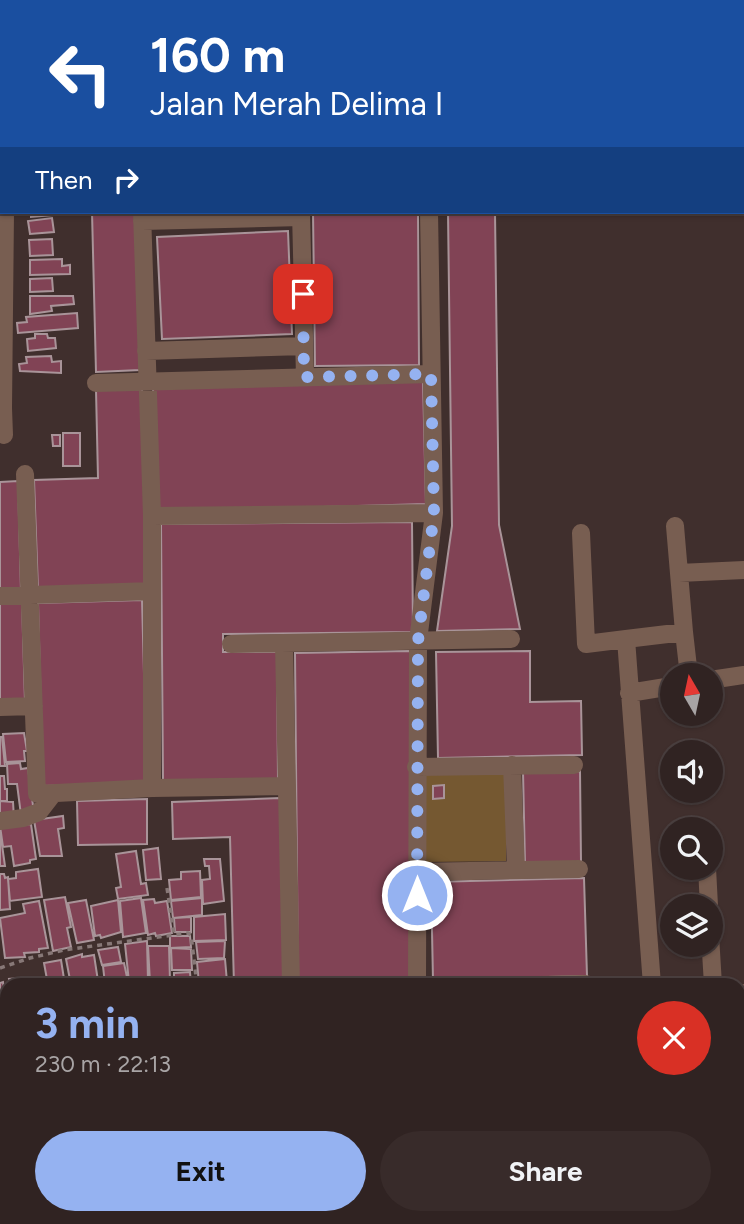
<!DOCTYPE html>
<meta charset="utf-8">
<style>
:root{--surface:#302322;--page:#382b2a;--text:#f1f3f6;--muted:#a8a4a5;--line:#4b4040;--accent:#95b2f1}
body{margin:0;font-family:Figtree,sans-serif;background:var(--page);color:var(--text);height:100vh;display:flex;flex-direction:column;font-size:26px;white-space:nowrap}
*{box-sizing:border-box;margin:0}
p{font-size:23px;color:var(--muted)}
.icon{flex:none;width:38px;height:38px;fill:none;stroke:currentColor;stroke-width:2;stroke-linecap:round;stroke-linejoin:round}
.map{position:relative;flex:1;overflow:hidden}
.sheet{position:absolute;left:0px;top:978px;width:746px;height:247px;display:flex;flex-direction:column;background:var(--surface);border-radius:21px 21px 0 0;box-shadow:0 2px 5px #0004,0 0 0 2px var(--line)}
.sheet>*{flex:none}
.hud{position:absolute;left:0px;top:0px;width:746px;height:214px;box-shadow:0 2px 5px #0004,0 0 0 2px var(--line);background:#1a4fa0;color:#fff;overflow:hidden}
.needle{width:46px;rotate:351deg}
.fabs{position:absolute;left:660px;top:663px;display:grid;gap:14px}
.fabs a{display:grid;place-items:center;width:63px;height:63px;border-radius:50%;background:var(--surface);box-shadow:0 2px 5px #0004,0 0 0 2px var(--line);font-size:35px}
.pin{position:absolute;display:grid;place-items:center;width:60px;height:60px;color:#fff;margin:-30px;border-radius:14px;box-shadow:0 4px 10px #0006}
.me{position:absolute;width:77px;margin:-38px;rotate:0deg;stroke-linejoin:round;filter:drop-shadow(0 0 5px #0008)}
.turn{display:flex;align-items:center;gap:24px;height:147px;padding:0 35px;font-size:32px}
.turn .icon{width:91px;height:91px;stroke-width:2.5}
.turn b{display:block;font-size:49px;line-height:60px}
.then{display:flex;align-items:center;height:66px;padding:0 35px;background:#0003;gap:14px;font-size:26px}
.round{display:grid;place-items:center;flex:none;width:74px;height:74px;border-radius:37px;background:var(--page)}
.head{display:flex;align-items:center;justify-content:space-between;height:119px;padding:0 35px}
h1{font-size:42px;font-weight:700;line-height:52px;color:var(--accent)}
.primary-button{display:flex;gap:14px;margin-top:auto;padding:14px 35px}
.primary-button a{flex:1;height:80px;border-radius:42px;background:var(--accent);color:#111;font-size:28px;font-weight:700;line-height:80px;text-align:center}
.primary-button a+a{background:var(--page);color:var(--text)}
.map>svg:first-child{display:block}
.green{fill:#755831}
.building{fill:#814355;stroke:#a99499;stroke-width:2}
.lines{fill:none;stroke-linecap:round;stroke-linejoin:round}
.path{stroke:#877877;stroke-width:3.5;stroke-dasharray:5 5;stroke-linecap:butt}
.street{stroke:#785e51;stroke-width:18}
.route{stroke:#95b2f1;stroke-width:12;stroke-dasharray:0 21.6}
</style>
<div class="map">
<svg width="744" height="1224" viewBox="0 0 744 1224">
<rect width="100%" height="100%" fill="#402f2d"/>
<path class="green" d="M506 772V861L424 862 423 773Z"/>
<path class="building" d="M25 0H84L25 2Z
M95 0H147V2H95Z
M377 0H441V2H377Z
M456 0H512V2H456Z
M31 212H53V215L31 217Z
M92 212H136L140 370 96 372Z
M313 212H418L419 365 315 366Z
M448 212H495L499 525 520 629 437 631 452 526Z
M52 218 54 232 30 234 28 221Z
M288 231 292 334 162 339 157 237Z
M52 239 53 255 30 256 29 240Z
M62 259V266L70 265V274L30 275V260Z
M52 278 53 291 30 292V279Z
M30 296H73L74 304 51 306 52 311 30 314Z
M77 313 78 328 18 333 17 323 27 322 26 317Z
M35 334H47L48 338H55L56 348 28 351 27 339 35 338Z
M51 356 52 362 61 361V373L20 371 19 364 27 363 26 357Z
M423 381 426 504 156 512 153 388Z
M142 389 147 587 38 590 34 480 98 478 96 390Z
M63 433H80V466H63Z
M52 435H60V446H53Z
M18 481 21 590 0 591V482Z
M412 522 413 632 223 634V652H277L278 780 163 781 161 524Z
M142 600 147 783 43 786 38 603Z
M0 602H22L25 701 0 702Z
M410 651 413 983 298 984 295 653Z
M530 651V702L581 701 582 755 438 758 436 652Z
M24 733 27 751H24L25 761 6 762 3 734Z
M0 737H2L5 766H0Z
M20 763 21 769 28 768 34 813 21 815 17 784H8L7 764Z
M580 771 581 862 525 863 523 772Z
M0 776H4L5 789H7V801H0Z
M444 785V798L433 799V786Z
M280 798 285 985H234L230 837 173 839 172 802Z
M147 799V844L78 845 77 801Z
M0 801 13 802 14 819H0Z
M63 816 64 828 58 829 62 856H40L34 820Z
M31 824 36 859 30 860V863L14 866 11 846 3 847 0 826Z
M0 831 5 866H0Z
M158 848 161 879 146 880 143 850Z
M136 851 141 884 146 883 148 895 118 899 116 888 121 887 116 854Z
M204 859H220L224 901 203 904 202 880 210 879 209 866H205Z
M38 869 42 897 10 901 8 879 16 878V872Z
M200 871 201 897 171 900 169 880 181 879V872Z
M0 874H4L5 878 8 877 10 909 0 910Z
M584 878 587 976 433 980 431 882Z
M65 897 71 927 67 928 71 947 53 951 44 900Z
M141 898 146 933 123 937 120 901Z
M202 898V915L173 918 171 901Z
M154 899 155 903 167 901 172 933 156 936 155 933 148 935 143 900Z
M86 900 94 940 77 943 68 903Z
M118 900 121 932 101 938 100 935 95 936 91 906Z
M39 901 48 948 39 949V952L24 953 25 957 5 958 0 918 25 913 23 904Z
M225 914 226 940 194 941V917Z
M191 917V932H175L174 918Z
M170 936H190L191 947 170 948Z
M147 941 148 980 129 982 125 944Z
M225 941 224 958 198 959 196 942Z
M148 946H169L170 981 150 983Z
M118 947 121 962 102 965 98 950Z
M171 948 191 949 192 970H172Z
M82 954V957L94 955 98 981 71 985 66 959Z
M225 959 227 982 199 984 197 962Z
M61 960 65 985H48L44 963Z
M124 963 128 982 105 984 103 966Z
M190 972 191 985H174V973Z
M30 977 31 985H10L9 979Z
M3 982 7 1014 0 1016V983Z
M24 1218 25 1224H8L7 1219Z
M25 1218H48V1224H26Z
M79 1218H105L106 1224H80Z
M114 1218H162V1224H114Z
M178 1218H271L178 1222Z
M440 1218H538V1224H440Z"/>
<g class="lines">
<path class="path" d="M167 888 174 934
M0 968 30 958 64 950 188 933 191 935 197 985
M0 1077 6 1148 0 1155"/>
<path class="street" d="M285 0V2
M450 0V2
M10 2V0
M159 2V0
M0 131H2
M142 212 152 516V788
M301 212 305 377
M142 221 301 217
M146 351 304 346
M96 383 431 374
M0 408H3L5 212
M3 408 4 435
M25 474 37 794 152 788 287 786
M152 516 434 513
M675 526 684 632
M581 533 586 644 626 639
M679 573 744 570
M0 596 152 591
M284 643 291 985
M231 644 511 639
M710 680 744 675
M629 693 672 686
M0 707 34 706
M512 765 516 870
M416 767 574 765
M0 821 23 818 39 812 53 794
M707 868 709 906
M417 872 579 869
M710 935 713 985
M417 985 418 641 434 513 429 212
M538 985 586 984
M652 985 626 639 684 632 689 676
M738 994 744 993
M738 1089 744 1088
M738 1189 744 1188
M0 1195 7 1194
M169 1218V1224
M543 1218V1223H607
M674 1218 675 1224
M293 1224 425 1220"/>
</g>
<g class="lines">
<path class="route" d="M303 294 304 377 431 374 434 513 418 641 417 895"/>
</g>
</svg>
<div class="fabs">
<a><svg class="needle" viewBox="-14 -14 28 28"><path d="M0-13l5 13h-10z" fill="#e53935"/><path d="M0 13l5-13h-10z" fill="#a8a4a5"/></svg></a>
<a><svg class="icon" aria-label="sound" viewBox="0 0 24 24"><path d="M4 9h4l5-4v14l-5-4H4zM17 9q2 3 0 6"/></svg></a>
<a><svg class="icon" aria-label="search" viewBox="0 0 24 24"><circle cx="10" cy="10" r="6"/><path d="M15 15l6 6"/></svg></a>
<a><svg class="icon" aria-label="layers" viewBox="0 0 24 24"><path d="M12 4l9 5-9 5-9-5zM3 14l9 5 9-5"/></svg></a>
</div>
<div class="pin" style="left:303px;top:294px;background:#d93025"><svg class="icon" aria-label="arrive" viewBox="0 0 24 24"><path d="M6 21V4h12l-3 4 3 4H6"/></svg></div>
<svg class="me" style="left:417px;top:895px" viewBox="-20 -20 40 40"><circle r="17" fill="#95b2f1" stroke="#fff" stroke-width="3"/><path d="M0-11L8 9 0 5-8 9z" fill="#fff"/></svg>
<div class="hud">
<div class="turn"><svg class="icon" aria-label="left" viewBox="0 0 24 24"><path d="M17 20v-9H6M10 6l-5 5 5 5"/></svg><div><b>160 m</b>Jalan Merah Delima I</div></div>
<div class="then">Then<svg class="icon" aria-label="right" viewBox="0 0 24 24"><path d="M7 20v-9h11M14 6l5 5-5 5"/></svg></div>
</div>
<section class="sheet">
<div class="head"><div><h1>3 min</h1><p>230 m · 22:13</p></div><a class="round" style="background:#d93025;color:#fff"><svg class="icon" aria-label="close" viewBox="0 0 24 24"><path d="M6 6l12 12M18 6L6 18"/></svg></a></div>
<div class="primary-button"><a>Exit</a><a>Share</a></div>
</section>
</div>
